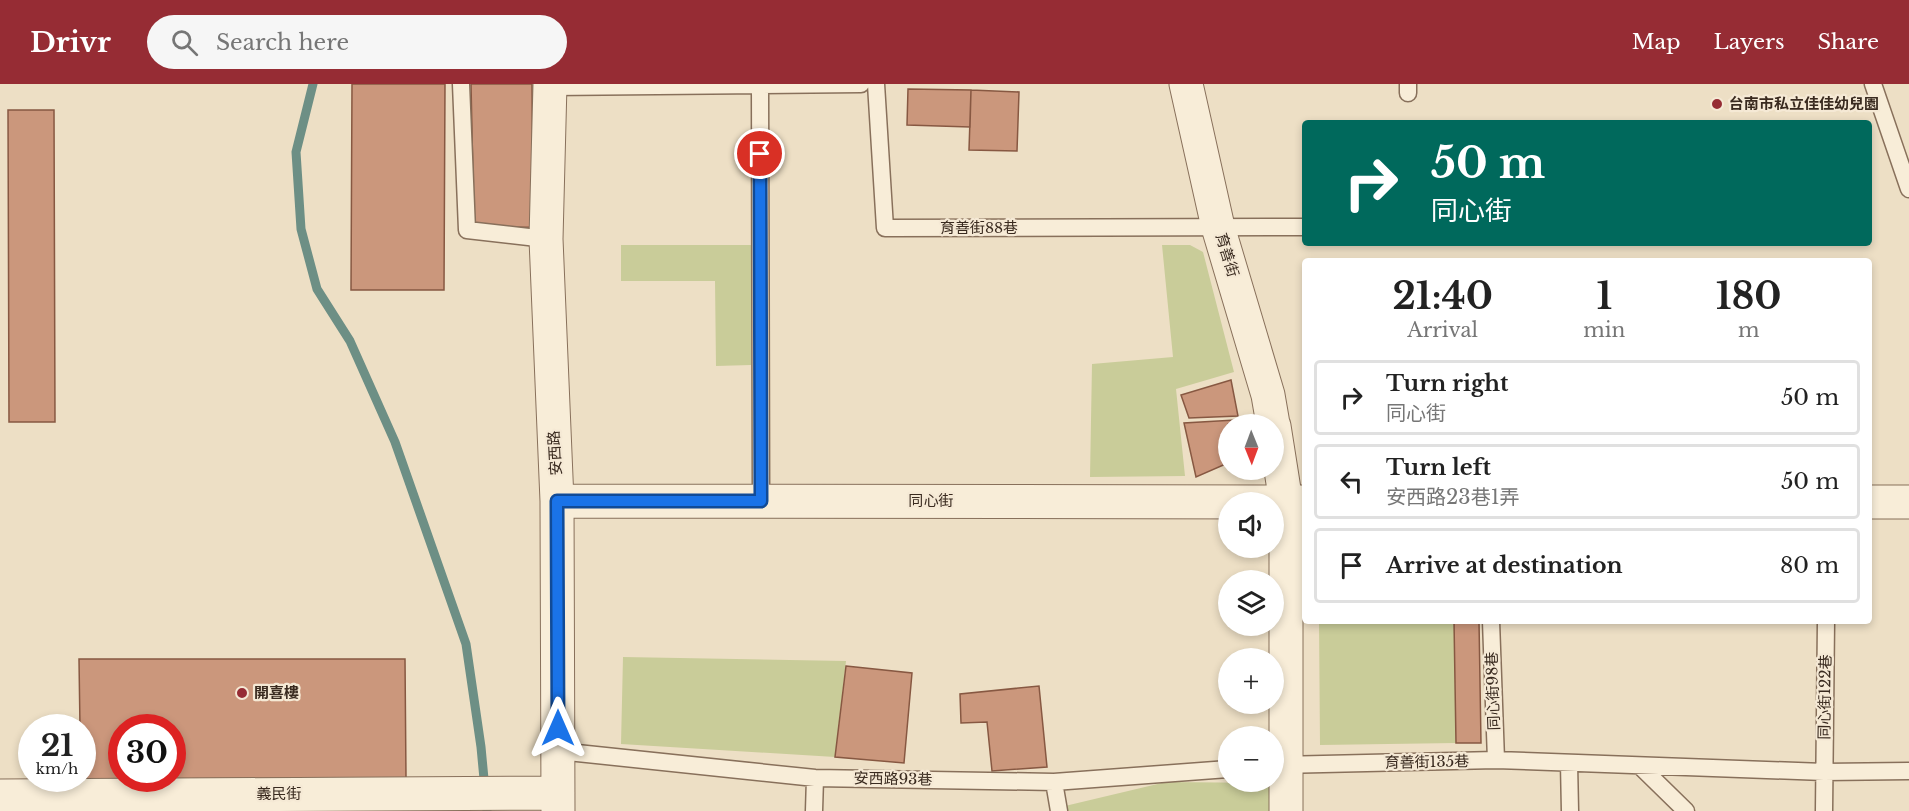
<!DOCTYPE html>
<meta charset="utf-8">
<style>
:root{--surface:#fff;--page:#f6f6f6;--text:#222;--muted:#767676;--line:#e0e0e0;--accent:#962c34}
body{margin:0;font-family:"Libre Baskerville","Noto Sans TC",serif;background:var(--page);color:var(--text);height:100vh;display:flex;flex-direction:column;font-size:22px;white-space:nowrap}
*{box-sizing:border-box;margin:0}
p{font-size:20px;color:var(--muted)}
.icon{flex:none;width:33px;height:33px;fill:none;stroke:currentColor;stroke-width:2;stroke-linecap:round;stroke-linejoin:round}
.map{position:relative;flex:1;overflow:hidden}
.side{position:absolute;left:1302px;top:174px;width:570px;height:366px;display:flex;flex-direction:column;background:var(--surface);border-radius:6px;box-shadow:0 3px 9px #0003}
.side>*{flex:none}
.guide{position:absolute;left:1302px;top:36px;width:570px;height:126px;border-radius:6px;box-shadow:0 3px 9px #0003;background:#00695c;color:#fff;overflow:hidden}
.needle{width:39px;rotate:179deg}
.fabs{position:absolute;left:1218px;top:330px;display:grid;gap:12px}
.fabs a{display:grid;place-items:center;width:66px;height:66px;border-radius:50%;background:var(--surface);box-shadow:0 3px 9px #0003;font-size:30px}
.speed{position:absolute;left:18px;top:630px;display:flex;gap:12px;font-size:30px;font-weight:700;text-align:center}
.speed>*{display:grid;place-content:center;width:78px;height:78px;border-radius:50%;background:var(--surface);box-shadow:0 3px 9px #0003;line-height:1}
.speed small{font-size:15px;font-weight:400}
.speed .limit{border:9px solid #d22;background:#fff;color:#111}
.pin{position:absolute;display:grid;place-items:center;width:51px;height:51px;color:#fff;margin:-26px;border:3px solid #fff;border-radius:50%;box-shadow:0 2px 6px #0007}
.me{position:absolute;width:66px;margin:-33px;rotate:0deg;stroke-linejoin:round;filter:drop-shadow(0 0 4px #0008)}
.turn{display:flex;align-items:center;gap:21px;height:126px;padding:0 30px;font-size:27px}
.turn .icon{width:78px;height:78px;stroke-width:2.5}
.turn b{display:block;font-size:42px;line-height:51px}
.eta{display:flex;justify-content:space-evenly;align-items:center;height:102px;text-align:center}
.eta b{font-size:36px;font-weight:700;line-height:42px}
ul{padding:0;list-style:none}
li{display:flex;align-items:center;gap:18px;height:75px;margin:0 12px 9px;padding:0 18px;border:3px solid var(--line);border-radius:6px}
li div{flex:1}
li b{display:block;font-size:22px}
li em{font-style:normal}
header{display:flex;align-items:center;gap:36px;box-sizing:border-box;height:84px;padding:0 30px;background:var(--accent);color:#fff}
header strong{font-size:28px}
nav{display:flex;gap:33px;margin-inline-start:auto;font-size:21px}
.search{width:420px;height:54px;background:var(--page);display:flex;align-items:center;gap:15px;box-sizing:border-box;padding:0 21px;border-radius:33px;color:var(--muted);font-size:22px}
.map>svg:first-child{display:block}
.green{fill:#c9cc99}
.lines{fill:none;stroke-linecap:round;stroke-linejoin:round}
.stream{stroke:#6d8f85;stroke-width:9}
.building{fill:#cb977c;stroke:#875842;stroke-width:1.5;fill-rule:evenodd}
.service-casing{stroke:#88705b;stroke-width:19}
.minor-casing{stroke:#88705b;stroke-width:35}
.service{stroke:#f8edd8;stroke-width:16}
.minor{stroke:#f8edd8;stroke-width:33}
.route-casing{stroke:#114b97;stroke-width:15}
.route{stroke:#1a73e8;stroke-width:10}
.poi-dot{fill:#962c34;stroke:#f5e9d5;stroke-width:2}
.labels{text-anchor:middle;stroke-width:4.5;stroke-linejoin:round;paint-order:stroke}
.poi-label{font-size:15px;font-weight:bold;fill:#392a1f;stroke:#f5e9d5;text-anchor:start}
.street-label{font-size:15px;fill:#392a1f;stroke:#f5e9d5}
</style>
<header>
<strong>Drivr</strong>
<div class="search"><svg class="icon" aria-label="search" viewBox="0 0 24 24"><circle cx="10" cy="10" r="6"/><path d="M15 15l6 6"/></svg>Search here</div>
<nav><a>Map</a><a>Layers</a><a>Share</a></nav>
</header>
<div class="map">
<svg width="1909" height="727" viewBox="0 0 1909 727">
<rect width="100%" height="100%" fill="#eddfc5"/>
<path class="green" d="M621 161H751V281L716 282 715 197H621Z
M1162 161H1190L1203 168 1234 288 1176 305 1185 392 1090 393 1092 280 1173 273Z
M1319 537H1454L1456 659 1320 661Z
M623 573 846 577 835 673 621 660Z
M1166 698 1271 699V727H1066L1065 722Z"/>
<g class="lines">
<path class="stream" d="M313 0 296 68 301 145 317 205 350 257 395 358 466 560 481 663 487 727"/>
</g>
<path class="building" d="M352 0H445L444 206H351Z
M471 0H532L533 143 474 144Z
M908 5 971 6 970 43 907 41Z
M971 6 1019 8 1017 67 969 66Z
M8 26H54L55 338H9Z
M1231 296 1238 332 1189 334 1181 311Z
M1235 336 1236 340H1228V379L1196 393 1184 339Z
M1454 537H1479L1481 659H1456Z
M79 575H405L406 694 80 695 82 694V644H80ZM122 644H172V694H122Z
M846 582 912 589 904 679 835 673Z
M1039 602 1047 683 992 687 987 638 961 639 960 610Z"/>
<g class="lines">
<g class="service-casing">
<path id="service" d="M461 0 467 146 546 155
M760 0 761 417
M876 0 885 144 1305 143
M1408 0V9
M1873 0 1909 105
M550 3 861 0
M1491 537 1496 676
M558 667 815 694 1054 698 1228 685
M1569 679 1570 727
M1280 681 1496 676 1824 688 1909 687
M1640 682 1686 727
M1054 698 1059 727
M814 727 815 694
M1824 727 1826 537"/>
</g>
<g class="minor-casing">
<path id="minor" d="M550 0 546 155 557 417 558 727
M1186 0 1218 143 1268 311 1273 340
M1274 342 1286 418V727
M557 417 1305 418
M1869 418H1909
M0 712 558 709"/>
</g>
<use href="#service" class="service"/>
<use href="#minor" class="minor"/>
</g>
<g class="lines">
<g class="route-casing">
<path id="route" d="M558 644 557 417H761L760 70"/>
</g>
<use href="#route" class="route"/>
</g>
<g class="poi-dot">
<circle cx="1717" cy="20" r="6"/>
<circle cx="242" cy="609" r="6"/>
</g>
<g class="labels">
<g class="poi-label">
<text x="1729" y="25">台南市私立佳佳幼兒園</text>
<text x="254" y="614">開喜樓</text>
</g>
<g class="street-label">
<text x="979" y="149">育善街88巷</text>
<text transform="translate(1227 171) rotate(73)" y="5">育善街</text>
<text transform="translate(555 369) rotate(-93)" y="5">安西路</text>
<text x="931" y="422">同心街</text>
<text transform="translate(1493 607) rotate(-92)" y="5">同心街98巷</text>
<text transform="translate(1825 613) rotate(-89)" y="5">同心街122巷</text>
<text transform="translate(1427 678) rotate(-1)" y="5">育善街135巷</text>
<text transform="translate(893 695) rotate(1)" y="5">安西路93巷</text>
<text x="279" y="715">義民街</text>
</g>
</g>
</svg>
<div class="fabs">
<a><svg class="needle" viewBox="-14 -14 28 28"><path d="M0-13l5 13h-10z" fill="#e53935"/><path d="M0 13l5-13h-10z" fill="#767676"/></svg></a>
<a><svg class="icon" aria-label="sound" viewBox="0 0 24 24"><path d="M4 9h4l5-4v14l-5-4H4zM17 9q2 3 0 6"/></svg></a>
<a><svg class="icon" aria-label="layers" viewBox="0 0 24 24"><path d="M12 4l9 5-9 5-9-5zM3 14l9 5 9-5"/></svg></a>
<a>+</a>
<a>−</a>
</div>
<div class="speed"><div>21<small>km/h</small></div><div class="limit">30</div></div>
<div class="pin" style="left:760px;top:70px;background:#d93025"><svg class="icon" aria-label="arrive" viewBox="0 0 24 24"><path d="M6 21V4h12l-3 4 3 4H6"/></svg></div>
<svg class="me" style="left:558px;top:644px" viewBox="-20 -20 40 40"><path d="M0-17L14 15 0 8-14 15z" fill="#1a73e8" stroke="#fff" stroke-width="4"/></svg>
<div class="guide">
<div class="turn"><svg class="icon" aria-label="right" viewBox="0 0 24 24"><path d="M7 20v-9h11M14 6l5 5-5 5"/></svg><div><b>50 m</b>同心街</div></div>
</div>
<section class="side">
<div class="eta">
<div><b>21:40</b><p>Arrival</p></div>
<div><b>1</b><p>min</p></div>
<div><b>180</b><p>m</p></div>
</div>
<ul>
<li><svg class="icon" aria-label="right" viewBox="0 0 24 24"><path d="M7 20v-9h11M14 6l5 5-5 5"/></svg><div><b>Turn right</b><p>同心街</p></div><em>50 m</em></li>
<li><svg class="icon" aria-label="left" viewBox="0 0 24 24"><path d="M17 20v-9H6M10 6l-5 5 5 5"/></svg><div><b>Turn left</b><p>安西路23巷1弄</p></div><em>50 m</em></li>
<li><svg class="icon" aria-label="arrive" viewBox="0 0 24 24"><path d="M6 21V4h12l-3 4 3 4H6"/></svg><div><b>Arrive at destination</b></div><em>80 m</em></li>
</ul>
</section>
</div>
